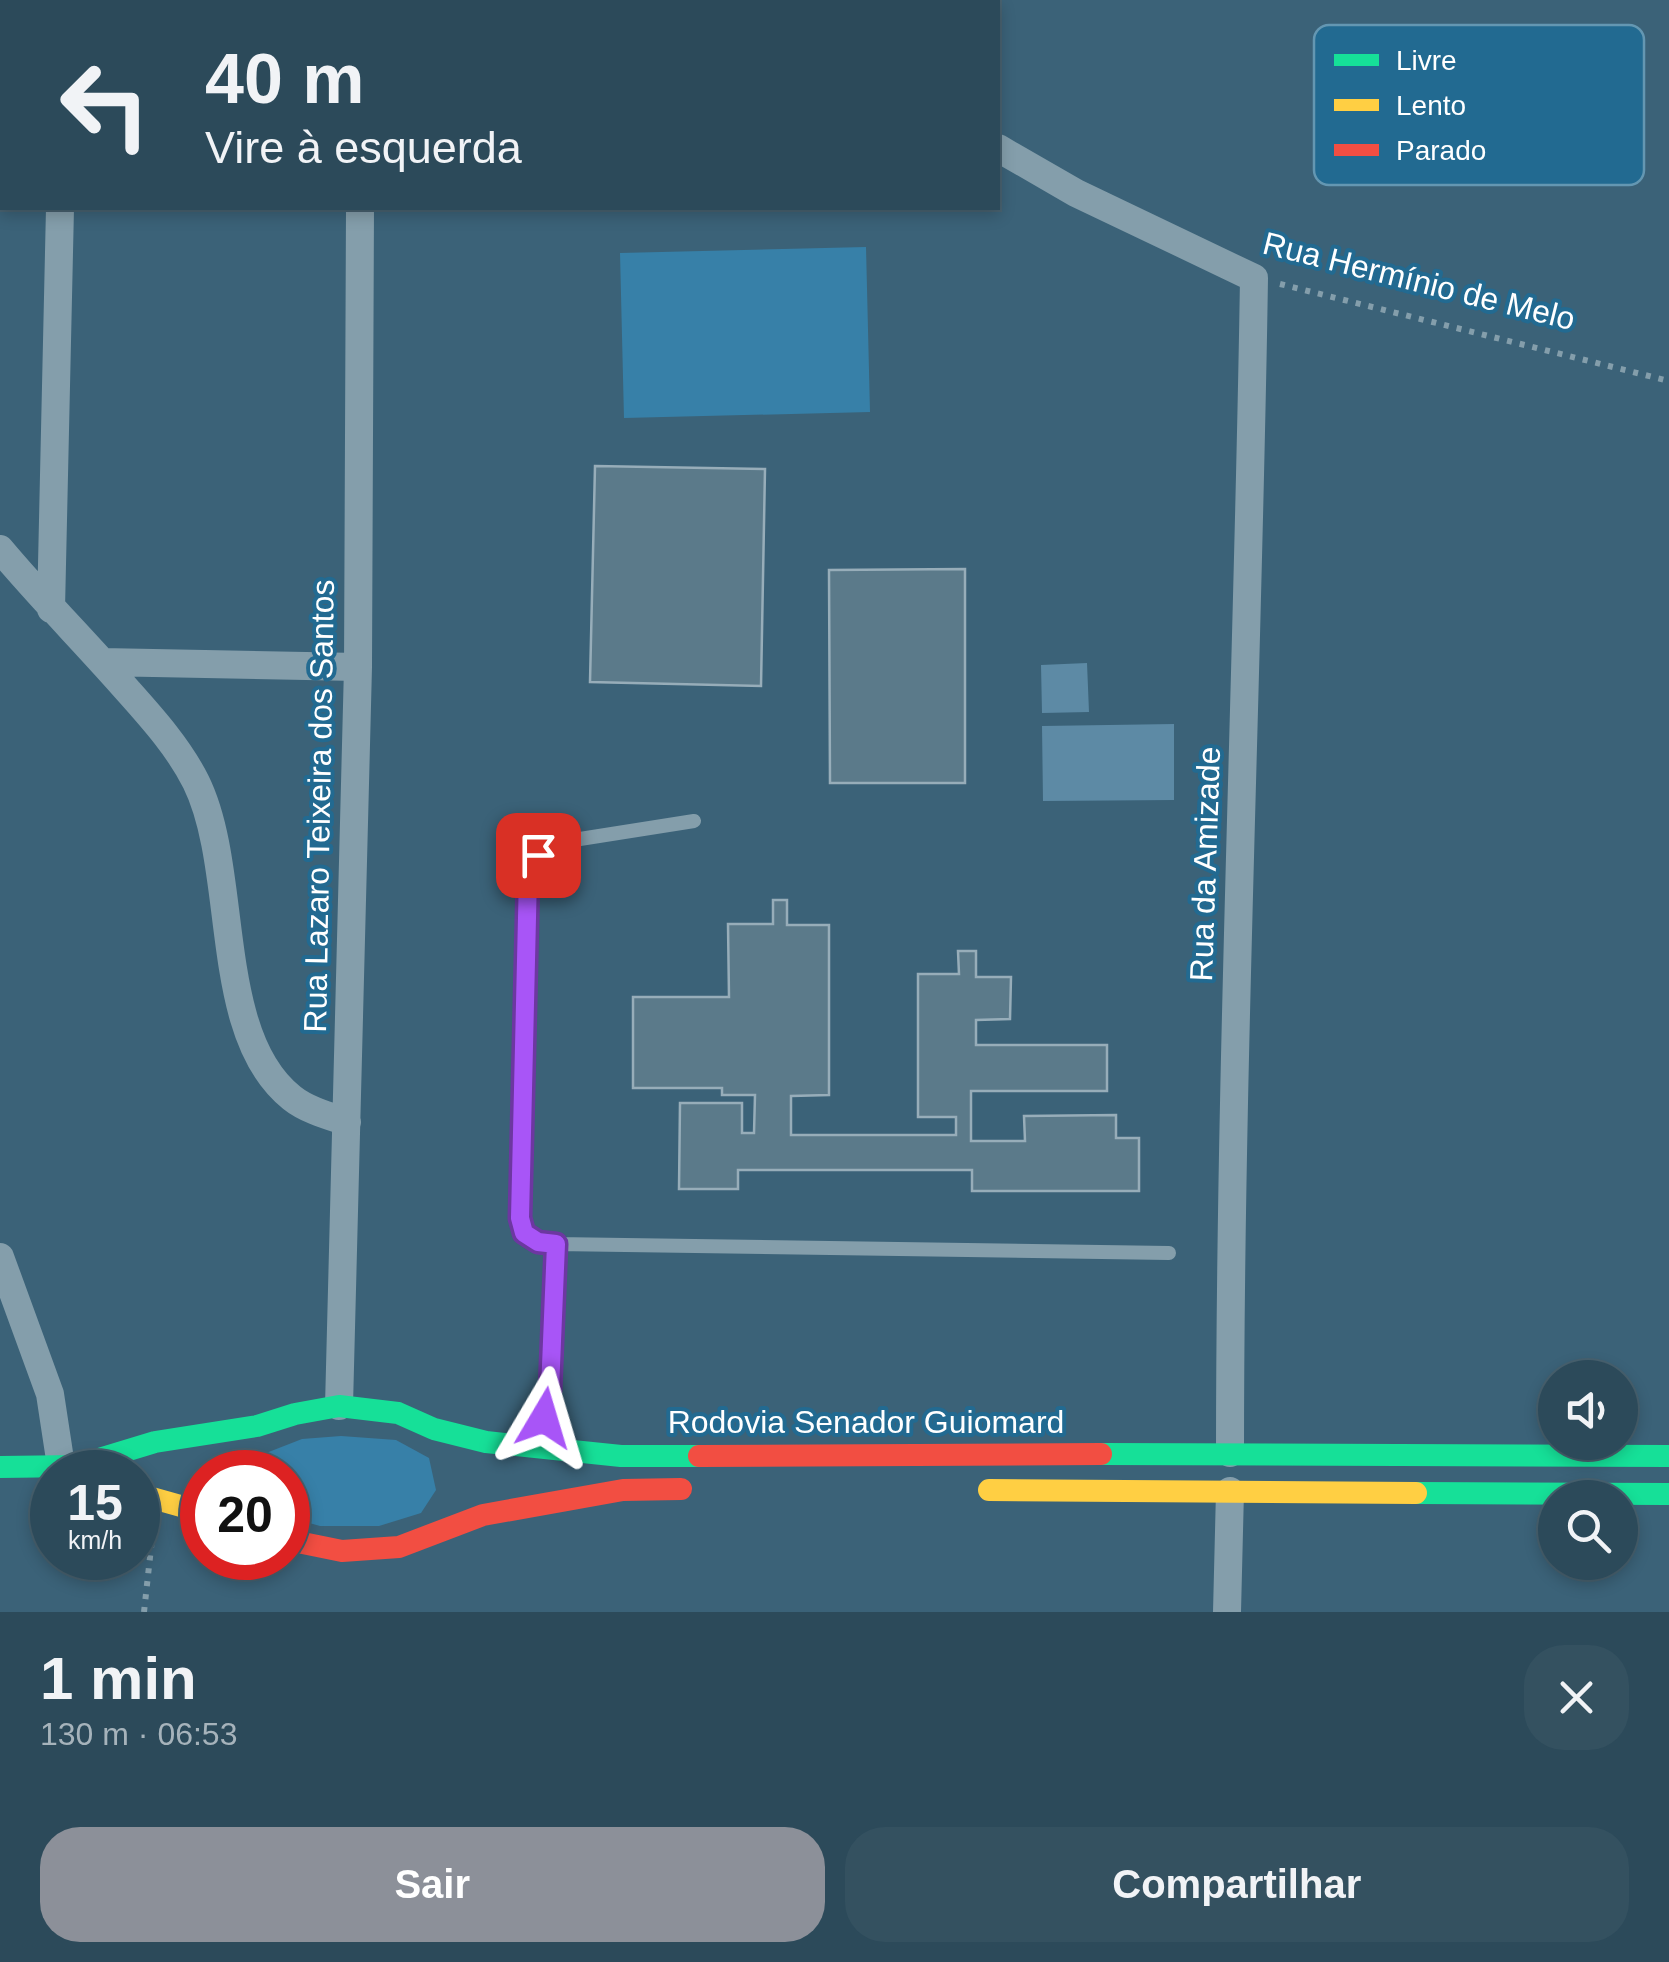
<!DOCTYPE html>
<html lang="pt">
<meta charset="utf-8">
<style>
:root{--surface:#2c4a5a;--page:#345160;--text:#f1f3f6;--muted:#a6b3bb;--line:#486270;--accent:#8c9099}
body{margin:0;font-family:Arial,sans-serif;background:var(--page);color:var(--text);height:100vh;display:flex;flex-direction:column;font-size:38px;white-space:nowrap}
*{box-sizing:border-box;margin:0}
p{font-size:32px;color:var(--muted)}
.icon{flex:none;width:55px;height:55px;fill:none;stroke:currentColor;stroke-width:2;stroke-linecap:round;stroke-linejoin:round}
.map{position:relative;height:1612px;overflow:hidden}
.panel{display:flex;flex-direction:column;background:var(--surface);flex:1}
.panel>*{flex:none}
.top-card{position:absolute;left:0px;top:0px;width:1000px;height:210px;box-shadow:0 5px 15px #0003,0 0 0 2px var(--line);background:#2c4a5a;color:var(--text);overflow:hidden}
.buttons{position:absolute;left:1538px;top:1360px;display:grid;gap:20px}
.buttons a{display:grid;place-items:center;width:100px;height:100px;border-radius:50%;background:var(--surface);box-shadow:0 5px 15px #0003,0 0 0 2px var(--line);font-size:50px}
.speed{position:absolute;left:30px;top:1450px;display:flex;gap:20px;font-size:50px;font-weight:700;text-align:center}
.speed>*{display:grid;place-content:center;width:130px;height:130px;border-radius:50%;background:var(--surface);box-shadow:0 5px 15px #0003,0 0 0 2px var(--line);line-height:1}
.speed small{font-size:25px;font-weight:400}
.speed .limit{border:15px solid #d22;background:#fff;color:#111}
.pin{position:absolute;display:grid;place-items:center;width:85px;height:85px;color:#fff;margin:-42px;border-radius:20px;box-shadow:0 5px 15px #0006}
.me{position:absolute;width:110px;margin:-55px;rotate:7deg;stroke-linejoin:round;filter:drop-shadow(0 0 8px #0008)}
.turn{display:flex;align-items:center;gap:35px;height:210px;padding:0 40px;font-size:45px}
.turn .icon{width:130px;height:130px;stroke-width:2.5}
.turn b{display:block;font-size:70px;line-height:85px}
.round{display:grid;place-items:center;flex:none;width:105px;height:105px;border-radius:40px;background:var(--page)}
.summary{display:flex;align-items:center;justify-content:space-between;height:170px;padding:0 40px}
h1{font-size:60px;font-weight:700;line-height:75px}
.primary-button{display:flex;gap:20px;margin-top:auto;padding:20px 40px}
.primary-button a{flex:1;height:115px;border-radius:40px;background:var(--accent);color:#fff;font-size:40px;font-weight:700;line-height:115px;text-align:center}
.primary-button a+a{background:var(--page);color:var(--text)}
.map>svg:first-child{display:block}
.green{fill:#3780a8}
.water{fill:#5d8aa5}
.building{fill:#5b7a8a;stroke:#97adb9;stroke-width:2.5}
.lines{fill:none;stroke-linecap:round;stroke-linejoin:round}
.path{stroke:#849eab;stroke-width:6;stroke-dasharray:5 8;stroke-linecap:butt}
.lane{stroke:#849eab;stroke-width:14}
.street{stroke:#849eab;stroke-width:28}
.fast{stroke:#16e098;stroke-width:22}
.slow{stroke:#ffcf43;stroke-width:22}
.jam{stroke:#f24e42;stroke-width:22}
.route-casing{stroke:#6d37a1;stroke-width:25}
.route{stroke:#a855f7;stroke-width:18}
.labels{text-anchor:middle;stroke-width:8;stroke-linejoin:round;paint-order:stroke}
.street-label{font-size:32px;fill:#fff;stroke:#226a91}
.key{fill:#226a91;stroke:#6497b2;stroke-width:2.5}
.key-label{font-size:28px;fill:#fff}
</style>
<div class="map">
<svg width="1669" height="1612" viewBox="0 0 1669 1612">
<rect width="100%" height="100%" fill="#3b6278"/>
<path class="green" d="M866 247 870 412 624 418 620 253Z
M341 1436 396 1440 429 1458 436 1490 421 1513 379 1526H320L288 1517V1472H256L261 1455 302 1439Z"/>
<path class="water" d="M1087 663 1089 712 1042 713 1041 665Z
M1174 724V800L1043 801 1042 726Z"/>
<path class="building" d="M595 466 765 469 761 686 590 682Z
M965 569V783H830L829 570Z
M773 900H787V925H829V1095L791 1096V1135H956V1117H918V974H959L958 951H976V977H1011L1010 1019 976 1020V1045H1107V1091H971V1141H1025L1024 1116 1116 1115V1138H1139V1191H972V1170H738V1189H679L680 1103H742V1133H754L755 1095H722V1088H633V997H729L728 924H773Z"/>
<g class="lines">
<path class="path" d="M1280 284 1669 381
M144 1612 152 1539"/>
<path class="lane" d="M556 1244 538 1242 524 1233 519 1218 528 875 538 855 561 842 694 821
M541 1437 550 1390 556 1244 1169 1253"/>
<path class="street" d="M751 0 755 2
M66 2V0
M361 2V0
M998 148 1076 193 1254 278C1248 670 1230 1061 1230 1453
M0 549C41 598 86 643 128 691 153 719 179 748 196 782 240 871 211 1034 292 1098 307 1110 329 1116 347 1122
M51 609 60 208
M102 662 358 667
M0 1257 50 1394 61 1466
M339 1406 358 667 360 208
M1227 1612 1230 1491"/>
<path class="fast" d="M1101 1454 1669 1456
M0 1467 76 1466 155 1442 257 1426 295 1414 339 1406 398 1413 434 1429 486 1442 621 1456H699
M1416 1493 1669 1494"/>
<path class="slow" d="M989 1490 1416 1493
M138 1494 202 1512"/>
<path class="jam" d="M699 1456 1101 1454
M288 1540 342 1551 399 1547 483 1515 623 1490 681 1489"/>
</g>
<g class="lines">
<g class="route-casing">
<path id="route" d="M538 855 528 875 520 1218 524 1233 538 1242 556 1244 550 1390 544 1418"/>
</g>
<use href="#route" class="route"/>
</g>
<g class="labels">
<g class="street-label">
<text transform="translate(1419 281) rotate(14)" y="11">Rua Hermínio de Melo</text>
<text transform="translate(319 806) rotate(-89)" y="11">Rua Lazaro Teixeira dos Santos</text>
<text transform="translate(1205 864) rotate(-88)" y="11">Rua da Amizade</text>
<text x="866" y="1433">Rodovia Senador Guiomard</text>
</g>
</g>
<rect x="1314" y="25" width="330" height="160" rx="15" class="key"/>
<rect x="1334" y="54" width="45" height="12" fill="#16e098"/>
<rect x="1334" y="99" width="45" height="12" fill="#ffcf43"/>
<rect x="1334" y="144" width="45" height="12" fill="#f24e42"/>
<g class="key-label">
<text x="1396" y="70">Livre</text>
<text x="1396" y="115">Lento</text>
<text x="1396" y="160">Parado</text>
</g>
</svg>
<div class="buttons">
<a><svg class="icon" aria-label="sound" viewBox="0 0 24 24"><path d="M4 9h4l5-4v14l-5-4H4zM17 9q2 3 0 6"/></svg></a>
<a><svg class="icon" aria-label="search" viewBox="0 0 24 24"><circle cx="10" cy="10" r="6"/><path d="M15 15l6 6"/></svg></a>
</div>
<div class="speed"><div>15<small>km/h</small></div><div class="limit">20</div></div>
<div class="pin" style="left:538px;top:855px;background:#d93025"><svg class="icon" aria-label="arrive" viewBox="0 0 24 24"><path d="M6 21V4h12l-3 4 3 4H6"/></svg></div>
<svg class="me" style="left:544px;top:1418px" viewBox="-20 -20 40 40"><path d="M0-17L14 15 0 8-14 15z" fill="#a855f7" stroke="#fff" stroke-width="4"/></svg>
<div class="top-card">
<div class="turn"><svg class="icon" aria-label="left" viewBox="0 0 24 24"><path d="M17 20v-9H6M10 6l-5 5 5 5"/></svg><div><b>40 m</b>Vire à esquerda</div></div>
</div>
</div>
<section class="panel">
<div class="summary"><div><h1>1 min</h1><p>130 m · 06:53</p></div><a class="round"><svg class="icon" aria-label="close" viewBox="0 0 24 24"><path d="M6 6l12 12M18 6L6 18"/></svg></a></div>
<div class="primary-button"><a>Sair</a><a>Compartilhar</a></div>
</section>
